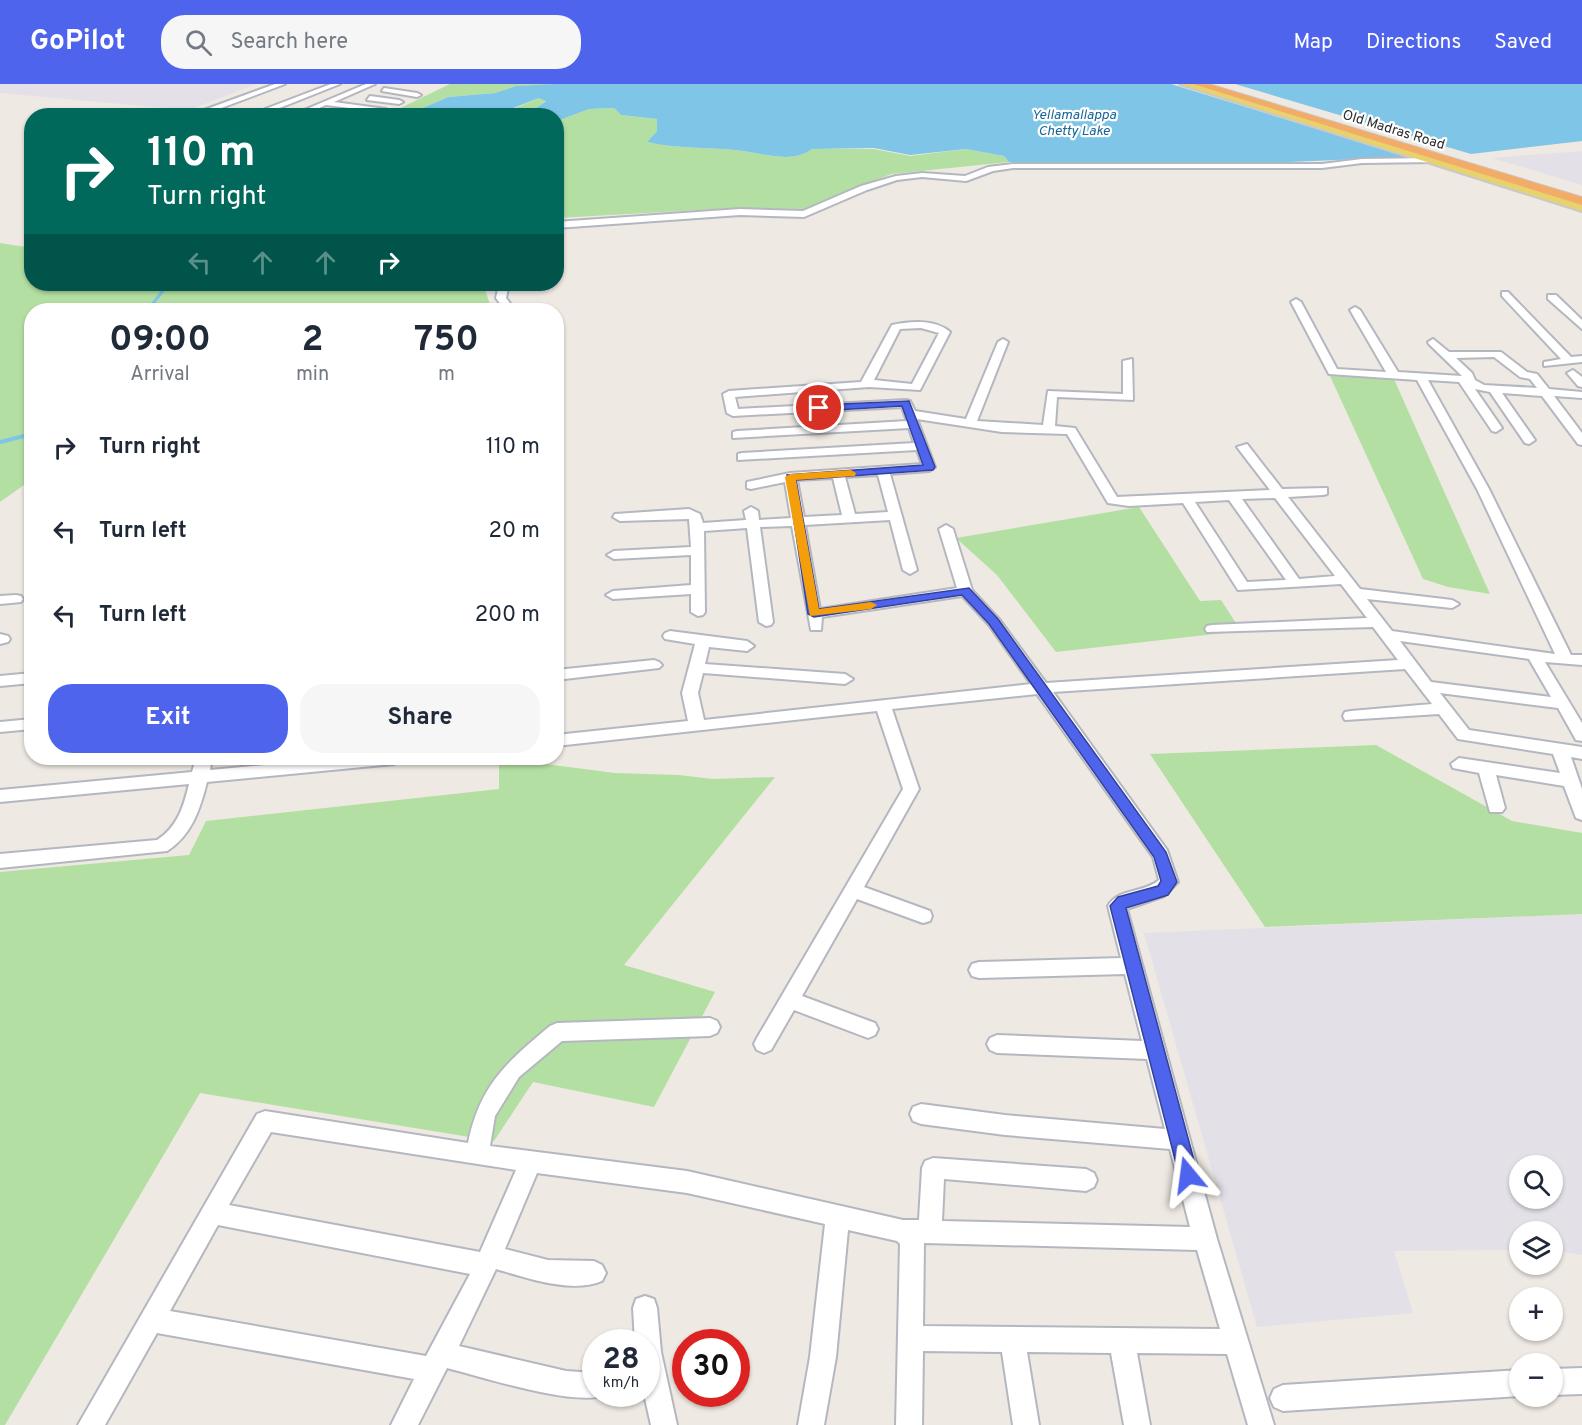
<!DOCTYPE html>
<meta charset="utf-8">
<style>
:root{--surface:#fff;--page:#f6f6f7;--text:#1f2937;--muted:#747a83;--accent:#4f64ed}
body{margin:0;font-family:Overpass,sans-serif;background:var(--page);color:var(--text);height:100vh;display:flex;flex-direction:column;font-size:22px;white-space:nowrap}
*{box-sizing:border-box;margin:0}
p{font-size:20px;color:var(--muted)}
.icon{flex:none;width:33px;height:33px;fill:none;stroke:currentColor;stroke-width:2;stroke-linecap:round;stroke-linejoin:round}
.map{position:relative;flex:1;overflow:hidden}
.drawer{position:absolute;left:24px;top:219px;width:540px;height:462px;display:flex;flex-direction:column;background:var(--surface);border-radius:24px;box-shadow:0 2px 4px #0004}
.drawer>*{flex:none}
.hud{position:absolute;left:24px;top:24px;width:540px;height:183px;border-radius:24px;box-shadow:0 2px 4px #0004;background:#00695c;color:#fff;overflow:hidden}
.fabs{position:absolute;left:1509px;top:1071px;display:grid;gap:12px}
.fabs a{display:grid;place-items:center;width:54px;height:54px;border-radius:50%;background:var(--surface);box-shadow:0 2px 4px #0004;font-size:30px}
.speed{position:absolute;left:582px;top:1245px;display:flex;gap:12px;font-size:30px;font-weight:700;text-align:center}
.speed>*{display:grid;place-content:center;width:78px;height:78px;border-radius:50%;background:var(--surface);box-shadow:0 2px 4px #0004;line-height:1}
.speed small{font-size:15px;font-weight:400}
.speed .limit{border:9px solid #d22;background:#fff;color:#111}
.pin{position:absolute;display:grid;place-items:center;width:51px;height:51px;color:#fff;margin:-26px;border:3px solid #fff;border-radius:50%;box-shadow:0 2px 6px #0007}
.me{position:absolute;width:66px;margin:-33px;rotate:344deg;stroke-linejoin:round;filter:drop-shadow(0 0 4px #0008)}
.turn{display:flex;align-items:center;gap:21px;height:126px;padding:0 24px;font-size:27px}
.turn .icon{width:78px;height:78px;stroke-width:2.5}
.turn b{display:block;font-size:42px;line-height:51px}
.lanes{display:flex;align-items:center;height:57px;padding:0 24px;background:#0003;justify-content:center;gap:30px;direction:ltr}
.lanes .off{opacity:.35}
.eta{display:flex;justify-content:space-evenly;align-items:center;height:102px;text-align:center}
.eta b{font-size:36px;font-weight:700;line-height:42px}
.primary-button{display:flex;gap:12px;margin-top:auto;padding:12px 24px}
.primary-button a{flex:1;height:69px;border-radius:24px;background:var(--accent);color:#fff;font-size:24px;font-weight:700;line-height:69px;text-align:center}
.primary-button a+a{background:var(--page);color:var(--text)}
ul{padding:0;list-style:none}
li{display:flex;align-items:center;gap:18px;height:84px;padding:0 24px}
li div{flex:1}
li b{display:block;font-size:22px}
li em{font-style:normal}
header{display:flex;align-items:center;gap:36px;box-sizing:border-box;height:84px;padding:0 30px;background:var(--accent);color:#fff}
header strong{font-size:28px}
nav{display:flex;gap:33px;margin-inline-start:auto;font-size:21px}
.search{width:420px;height:54px;background:var(--page);display:flex;align-items:center;gap:15px;box-sizing:border-box;padding:0 21px;border-radius:24px;color:var(--muted);font-size:22px}
.map>svg:first-child{display:block}
.industrial{fill:#e3e1e7;fill-rule:evenodd}
.green{fill:#b4dfa3}
.water{fill:#7ec5e7}
.lines{fill:none;stroke-linecap:round;stroke-linejoin:round}
.stream-far1{stroke:#7ec5e7;stroke-width:3}
.stream{stroke:#7ec5e7;stroke-width:4}
.minor-casing{stroke:#b5b7c0;stroke-width:4}
.major-casing{stroke:#c9c9c9;stroke-width:4}
.highway-casing{stroke:#c9c9c9;stroke-width:2}
.minor{fill:#fff;fill-rule:evenodd}
.major{fill:#e7d26d;fill-rule:evenodd}
.highway{fill:#f3ac68;fill-rule:evenodd}
.route{fill:#4f64ed;stroke:#33419a;stroke-width:1.5}
.slow{fill:#f59e0b}
.labels{text-anchor:middle;stroke-width:4.5;stroke-linejoin:round;paint-order:stroke}
.far-water-label{font-size:14px;font-style:italic;fill:#186497;stroke:#fff}
.far-street-label{font-size:14px;fill:#2e2e2e;stroke:#fff}
</style>
<header>
<strong>GoPilot</strong>
<div class="search"><svg class="icon" aria-label="search" viewBox="0 0 24 24"><circle cx="10" cy="10" r="6"/><path d="M15 15l6 6"/></svg>Search here</div>
<nav><a>Map</a><a>Directions</a><a>Saved</a></nav>
</header>
<div class="map">
<svg width="1582" height="1341" viewBox="0 0 1582 1341">
<rect width="100%" height="100%" fill="#eee9e2"/>
<path class="industrial" d="M0 0H256L189 26 0 9Z
M1582 67V101L1492 74Z
M1582 830V1171L1553 1166 1552 1148H1520L1519 1166 1394 1167 1413 1229 1257 1243 1144 849ZM1520 1082H1552V1114H1520Z"/>
<path class="green" d="M450 0H556L557 1 516 2 495 9 448 13 423 24 425 31 384 32Z
M539 14 546 16 532 29 525 31 496 32Z
M614 24 621 31 657 35V47L647 58C678 65 704 63 735 66 759 68 791 81 812 65H874L910 72 966 65 1004 72 1009 78 891 90 805 125 736 124 557 134 556 37 589 25Z
M0 159 26 163 31 160 32 200H485L484 203 492 226H32L31 396 0 418Z
M1330 292 1393 293 1490 510 1448 503 1423 495Z
M1139 423 1200 517 1221 516 1241 547 1056 568 997 491 956 454Z
M1376 661 1512 737 1582 749V830L1265 843 1150 670Z
M499 674 615 689 679 691 713 695 775 693 624 881 715 908 654 1023 533 998 494 1057 200 1009 5 1341H0V788L189 771 206 737 499 705Z"/>
<path class="water" d="M557 0H1171L1408 73 1289 78H1009L1004 72 966 65 910 71 874 64 812 65C791 81 759 68 735 66 705 63 677 65 647 58L657 47V35L621 31 614 24 589 25 557 37 556 32 527 31 546 17 539 14 495 31H426L423 24 448 13 495 9 516 2Z
M1235 0H1582V57L1471 70Z"/>
<g class="lines">
<path class="stream-far1" d="M148 226 168 200"/>
<path class="stream" d="M0 358 32 350"/>
<g class="minor-casing">
<path id="minor" d="M275 0H285L200 32 193 30Z
M331 0H340L272 27 265 25Z
M366 0H375L334 18 386 25 389 29 326 21 301 32H290Z
M384 4 417 9 421 11 417 13 382 7Z
M370 12 399 16 403 18 399 20 367 16Z
M1432 74 1435 78 1362 79 1322 84H1013L993 87 966 97 922 93 897 96 867 106 804 133 740 131 556 144V138L740 125 803 127 861 102 896 92 922 89 965 92 988 83 1013 80H1322L1362 75Z
M499 200H509L506 214 515 226H505L496 214Z
M1502 208H1508L1571 273 1582 272V278L1544 282V278L1561 275 1502 212Z
M1548 211H1556L1582 236V245L1548 215Z
M1296 215 1301 218 1337 285 1386 288 1350 226 1355 223 1360 226 1398 288 1462 292 1429 260 1428 258 1433 255 1449 268H1501L1527 288 1537 290 1549 305 1582 308V314L1554 312 1582 349V361L1578 360 1542 312 1502 309 1535 356 1529 360 1525 359 1490 308 1475 305 1502 344 1496 348 1492 347 1459 298 1428 296 1489 405 1571 571H1582V581L1545 578 1582 639V657L1576 656 1558 624 1440 609 1469 646 1582 663V675L1571 673 1582 705V736L1576 734 1564 702 1496 691 1505 724 1502 728H1490L1479 689 1453 684 1451 680 1459 674 1560 689 1553 670 1458 655 1439 630 1345 636 1343 632 1345 628 1351 627 1432 620 1405 585 1053 608 1167 766 1178 798 1164 812 1127 825 1217 1155 1274 1341H1248L1227 1270 1137 1269 1150 1341H1124L1111 1269 1027 1268 1039 1341H1013L1002 1268 923 1267 922 1341H896L900 1160 897 1157 848 1146 836 1273 824 1341H798L810 1273 825 1140 687 1109 537 1089 505 1165 548 1176 594 1177 602 1181 606 1189 602 1197C572 1210 527 1194 496 1185L459 1262 566 1287 596 1289V1310L605 1311C575 1323 482 1293 447 1284L418 1341H391L414 1295 157 1249 105 1341H78L257 1030 265 1027 468 1059C480 1001 506 979 550 942L557 939 710 934 717 937 720 943 717 949 710 952 562 957 519 993 495 1032 490 1062 687 1087 903 1136H919L922 1084 925 1077 933 1074 1086 1085 1094 1089 1097 1096 1094 1103 1086 1107 944 1095 942 1137 1190 1143 1170 1065 1005 1051 921 1040 913 1037 910 1030 913 1023 921 1020 1005 1031 1165 1045 1147 975 997 969 990 966 987 960 990 954 997 951 1142 957 1125 890 979 894 972 892 969 886 972 880 979 878 1121 874 1108 822C1118 804 1145 809 1159 796L1153 773 1037 610 892 625 919 705 864 803 930 827 932 832 930 837 923 839 857 815 802 912 875 939 878 945 875 951 868 954 794 926 771 966 764 969 757 966 754 960 757 954 903 705 877 627 556 662V651L688 637 682 609 695 560 665 555 663 552 665 549 670 547 747 557 754 562 747 567 709 563 705 580 845 590 853 595 845 600 703 589 698 609 704 636 1031 600 989 541 962 512 822 533 821 546H811L792 442 760 443 773 538 771 541 766 542 759 538 747 444 704 447 705 528 703 531 698 532 691 528V510L613 515 606 511 613 507 691 501V471L614 475 607 471 614 467 691 463 689 435 620 437 613 433 615 430 689 425 700 430 703 439 746 436 744 427 751 423 758 427 759 436 791 434 785 398 751 405 747 404V398L790 389 922 380 917 366 738 376V370L742 369 914 359 909 344 733 354V348L737 347 907 337 902 323 733 332 727 329 723 310 729 307 861 298 892 241C910 237 936 235 950 248L920 306 869 303 735 313 738 325 906 316 910 317 915 327 966 335 998 258 1003 255 1008 258 977 337 1043 341 1048 307 1123 310V277L1132 275 1133 316 1057 313 1055 342 1075 344 1117 413 1270 406 1237 363 1247 360 1282 405 1327 404V410L1323 411 1288 413 1360 505 1452 516 1459 520 1452 524 1367 515 1392 547 1555 570 1477 405 1417 296 1329 290 1291 218ZM921 244 939 249 912 300 874 296 900 245ZM1494 273 1520 293 1530 295 1537 304 1484 301 1475 296 1472 289 1456 274ZM917 335 1002 348 1067 350 1108 419 1129 422 1183 419 1238 506 1341 500 1367 534 1212 541 1207 542 1205 545 1207 548 1373 543 1398 576 1046 599 999 535 972 506 953 445 946 441 939 445 957 504 820 525 805 441 890 436 903 486 910 490 917 486 890 390 929 387 935 383ZM878 391 888 428 855 430 845 393ZM833 394 842 431 804 433 797 396ZM1275 414 1335 492 1299 495 1242 415ZM1229 416 1286 496 1247 498 1195 418ZM1400 557 1529 575 1551 613 1431 598ZM271 1048 516 1086 480 1168 229 1121ZM218 1141 470 1190 426 1272 170 1227ZM924 1159 1197 1166 1220 1245 923 1242Z
M1573 286 1582 293V303L1578 302 1567 289Z
M16 511 21 512 23 515 21 518 0 520V512Z
M0 550 8 552 10 555 8 558 0 560Z
M654 576 659 578 662 581 659 584 556 596V586Z
M32 589V599L0 602V592Z
M32 635V645L0 648V638Z
M196 674H212L210 686 340 674H402L394 680 207 698C200 725 192 751 167 767L0 784V770L157 756C178 743 184 721 189 700L0 718V706L192 688Z
M645 1212 654 1215 657 1224 661 1268 677 1341H651L644 1310H646V1258H635L633 1224 636 1215Z
M1582 1284V1310L1552 1311V1285Z
M1520 1286V1312L1283 1327 1274 1323 1270 1314 1274 1305 1283 1301Z"/>
</g>
<g class="major-casing">
<path id="major" d="M1180 0H1195L1582 119V127Z"/>
</g>
<g class="highway-casing">
<path id="highway" d="M1193 0H1209L1582 113V121Z"/>
</g>
<use href="#minor" class="minor"/>
<use href="#major" class="major"/>
<use href="#highway" class="highway"/>
</g>
<path class="route" d="M909 317 935 383 933 386 796 396 819 525 969 504 998 535 1166 768 1177 798 1168 811 1126 824 1198 1091 1195 1097 1188 1100 1182 1097 1179 1091 1110 822 1118 813 1158 802 1161 797 1154 773 989 540 962 511 814 533 808 530 787 391 923 381 902 322 819 327 814 324 819 321Z"/>
<path class="slow" d="M851 386 856 389 855 392 796 396 819 525 871 518 877 521 871 525 810 532 785 393 790 390Z"/>
<g class="labels">
<g class="far-water-label">
<text x="1074" y="35">Yellamallappa<tspan x="1074" dy="16">Chetty Lake</tspan></text>
</g>
<g class="far-street-label">
<text transform="translate(1394 45) rotate(17)" y="5">Old Madras Road</text>
</g>
</g>
</svg>
<div class="fabs">
<a><svg class="icon" aria-label="search" viewBox="0 0 24 24"><circle cx="10" cy="10" r="6"/><path d="M15 15l6 6"/></svg></a>
<a><svg class="icon" aria-label="layers" viewBox="0 0 24 24"><path d="M12 4l9 5-9 5-9-5zM3 14l9 5 9-5"/></svg></a>
<a>+</a>
<a>−</a>
</div>
<div class="speed"><div>28<small>km/h</small></div><div class="limit">30</div></div>
<div class="pin" style="left:819px;top:324px;background:#d93025"><svg class="icon" aria-label="arrive" viewBox="0 0 24 24"><path d="M6 21V4h12l-3 4 3 4H6"/></svg></div>
<svg class="me" style="left:1188px;top:1091px" viewBox="-20 -20 40 40"><path d="M0-17L14 15 0 8-14 15z" fill="#4f64ed" stroke="#fff" stroke-width="4"/></svg>
<div class="hud">
<div class="turn"><svg class="icon" aria-label="right" viewBox="0 0 24 24"><path d="M7 20v-9h11M14 6l5 5-5 5"/></svg><div><b>110 m</b>Turn right</div></div>
<div class="lanes"><svg class="icon off" aria-label="left" viewBox="0 0 24 24"><path d="M17 20v-9H6M10 6l-5 5 5 5"/></svg><svg class="icon off" aria-label="ahead" viewBox="0 0 24 24"><path d="M12 20V5M6 11l6-6 6 6"/></svg><svg class="icon off" aria-label="ahead" viewBox="0 0 24 24"><path d="M12 20V5M6 11l6-6 6 6"/></svg><svg class="icon" aria-label="right" viewBox="0 0 24 24"><path d="M7 20v-9h11M14 6l5 5-5 5"/></svg></div>
</div>
<section class="drawer">
<div class="eta">
<div><b>09:00</b><p>Arrival</p></div>
<div><b>2</b><p>min</p></div>
<div><b>750</b><p>m</p></div>
</div>
<ul>
<li><svg class="icon" aria-label="right" viewBox="0 0 24 24"><path d="M7 20v-9h11M14 6l5 5-5 5"/></svg><div><b>Turn right</b></div><em>110 m</em></li>
<li><svg class="icon" aria-label="left" viewBox="0 0 24 24"><path d="M17 20v-9H6M10 6l-5 5 5 5"/></svg><div><b>Turn left</b></div><em>20 m</em></li>
<li><svg class="icon" aria-label="left" viewBox="0 0 24 24"><path d="M17 20v-9H6M10 6l-5 5 5 5"/></svg><div><b>Turn left</b></div><em>200 m</em></li>
</ul>
<div class="primary-button"><a>Exit</a><a>Share</a></div>
</section>
</div>
